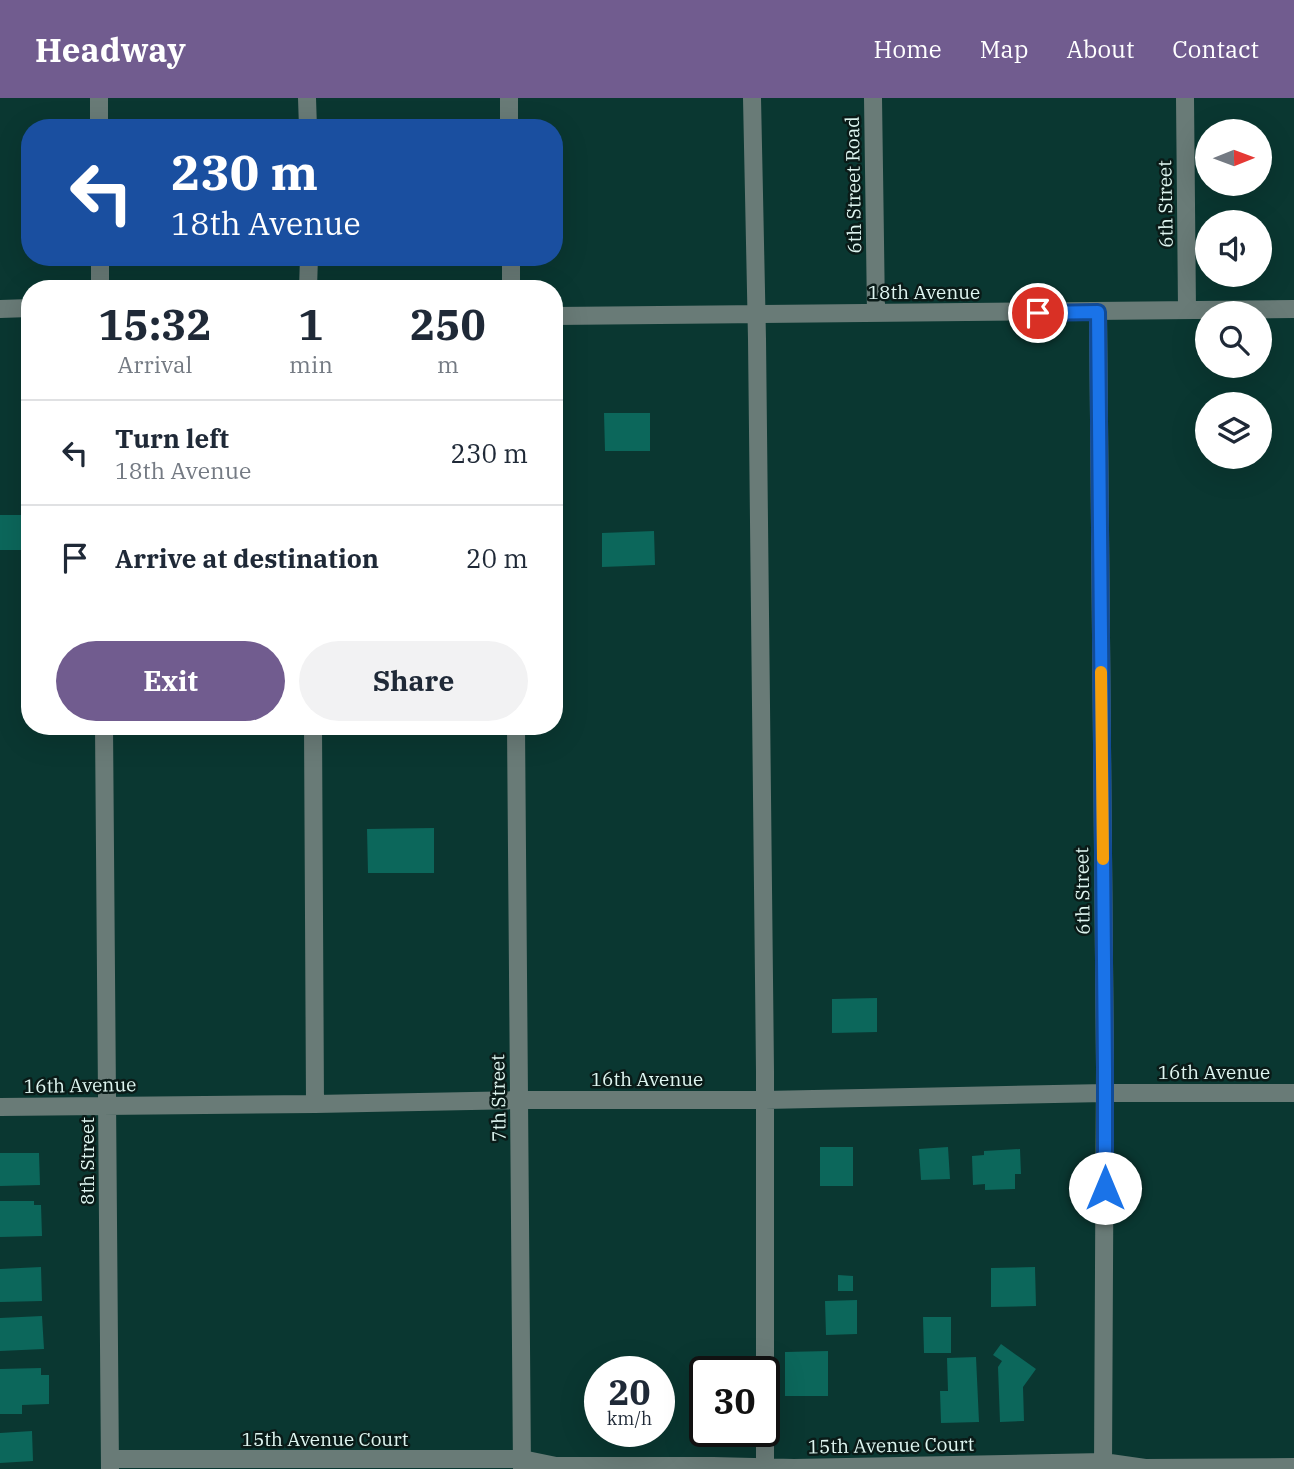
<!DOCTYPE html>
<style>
:root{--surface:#fff;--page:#f2f2f3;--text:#1f2937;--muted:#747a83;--line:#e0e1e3;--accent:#715c8f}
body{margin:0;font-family:"IBM Plex Serif",serif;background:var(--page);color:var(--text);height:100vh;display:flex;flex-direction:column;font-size:26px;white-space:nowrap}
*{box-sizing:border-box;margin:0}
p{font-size:23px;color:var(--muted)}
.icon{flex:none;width:38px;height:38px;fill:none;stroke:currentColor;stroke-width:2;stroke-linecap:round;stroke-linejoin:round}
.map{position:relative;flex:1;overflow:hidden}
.sheet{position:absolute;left:21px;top:182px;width:542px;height:455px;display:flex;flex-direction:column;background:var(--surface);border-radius:28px;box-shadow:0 7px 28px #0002}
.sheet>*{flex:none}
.hud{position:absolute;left:21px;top:21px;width:542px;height:147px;border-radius:28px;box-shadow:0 7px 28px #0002;background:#1a4fa0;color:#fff;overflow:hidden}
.needle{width:46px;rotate:89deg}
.controls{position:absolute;left:1195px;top:21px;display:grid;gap:14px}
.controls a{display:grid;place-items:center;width:77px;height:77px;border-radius:50%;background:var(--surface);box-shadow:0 7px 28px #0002;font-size:35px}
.speed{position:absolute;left:584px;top:1258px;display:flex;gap:14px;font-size:35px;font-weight:700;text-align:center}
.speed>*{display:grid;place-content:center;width:91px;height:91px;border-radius:50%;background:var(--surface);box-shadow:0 7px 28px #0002;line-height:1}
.speed small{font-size:18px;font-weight:400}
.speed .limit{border:4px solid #111;border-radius:10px;background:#fff;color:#111}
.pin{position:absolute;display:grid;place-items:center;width:60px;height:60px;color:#fff;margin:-30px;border:4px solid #fff;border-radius:50%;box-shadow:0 2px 7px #0007}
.me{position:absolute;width:77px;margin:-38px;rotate:0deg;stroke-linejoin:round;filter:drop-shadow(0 0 5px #0008)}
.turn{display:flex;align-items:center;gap:24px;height:147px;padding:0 35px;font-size:32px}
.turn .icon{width:91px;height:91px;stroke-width:2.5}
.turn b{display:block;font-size:49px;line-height:60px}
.eta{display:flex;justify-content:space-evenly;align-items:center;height:119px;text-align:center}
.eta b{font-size:42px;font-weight:800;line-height:49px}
.button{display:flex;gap:14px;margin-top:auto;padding:14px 35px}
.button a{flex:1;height:80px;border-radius:42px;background:var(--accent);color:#fff;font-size:28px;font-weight:800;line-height:80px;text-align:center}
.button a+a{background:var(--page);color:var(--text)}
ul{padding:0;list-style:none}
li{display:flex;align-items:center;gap:21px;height:105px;padding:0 35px;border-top:2px solid var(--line)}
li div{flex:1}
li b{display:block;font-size:26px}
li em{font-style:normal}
header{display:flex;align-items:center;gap:42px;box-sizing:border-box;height:98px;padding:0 35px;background:var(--accent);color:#fff}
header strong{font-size:33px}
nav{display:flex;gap:38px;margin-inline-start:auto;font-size:24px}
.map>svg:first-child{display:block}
.building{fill:#0c675b}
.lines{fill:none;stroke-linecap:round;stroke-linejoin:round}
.minor{stroke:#697b77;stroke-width:18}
.route-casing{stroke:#114b97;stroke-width:18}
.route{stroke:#1a73e8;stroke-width:12}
.slow{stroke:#f59e0b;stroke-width:12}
.labels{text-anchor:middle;stroke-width:5;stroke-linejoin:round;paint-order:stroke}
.street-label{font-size:19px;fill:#dff6f1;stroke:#0a1b18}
</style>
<header>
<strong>Headway</strong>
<nav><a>Home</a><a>Map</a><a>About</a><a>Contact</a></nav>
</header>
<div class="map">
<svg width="1294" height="1371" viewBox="0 0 1294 1371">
<rect width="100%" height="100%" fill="#0a3731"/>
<path class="building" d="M604 315H650V353H605Z
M0 417H22V452H0Z
M654 433 655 467 602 469V435Z
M434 730V775H368L367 731Z
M877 900V934L832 935V901Z
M820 1049H853V1088H820Z
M948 1049 950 1081 921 1082 919 1051Z
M1020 1051 1021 1076H1015V1091L985 1092V1086L973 1087 972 1058 984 1057V1053Z
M0 1055H39L40 1087 0 1088Z
M0 1103H34V1107H41L42 1138 0 1139Z
M41 1169 42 1203 0 1204V1171Z
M1035 1169 1036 1208 991 1209V1170Z
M838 1177 853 1178V1193H838Z
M857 1202V1236L826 1237 825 1203Z
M42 1218 44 1251 0 1253V1220Z
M923 1219H951V1255H924Z
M1001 1246 1036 1271 1023 1289 1024 1323 1000 1324 998 1269 1002 1263 993 1257Z
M828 1253V1298H785V1254Z
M976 1259 979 1324 941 1325 940 1293H948L947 1260Z
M41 1270V1277H49V1306L22 1307V1316H0V1271Z
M32 1333 33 1363 0 1365V1335Z"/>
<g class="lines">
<path class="minor" d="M99 0V30
M307 0 308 30
M509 0V30
M752 0 757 241 765 973V1371
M873 0 876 215
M1185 0 1187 212
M100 159V191
M308 191 309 159
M511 191V159
M0 211 30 210
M1098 214 1105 970 1103 1371
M555 218 1294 211
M104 628 110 1371
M313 628 315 1006
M516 628 522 1371
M0 1009 315 1006 520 1002H765L1105 995H1294
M110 1361H522L556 1368H713L794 1370 1103 1364 1145 1370 1294 1369"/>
</g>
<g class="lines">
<g class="route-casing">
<path id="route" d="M1038 215 1098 214 1105 970V1090"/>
</g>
<use href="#route" class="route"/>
<path class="slow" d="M1101 574 1103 761"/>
</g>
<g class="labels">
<g class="street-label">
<text transform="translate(853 87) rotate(-91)" y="7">6th Street Road</text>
<text transform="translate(1165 106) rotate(-91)" y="7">6th Street</text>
<text x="924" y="201">18th Avenue</text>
<text transform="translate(1082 793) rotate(-91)" y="7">6th Street</text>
<text x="1214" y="981">16th Avenue</text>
<text x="647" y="988">16th Avenue</text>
<text transform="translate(80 987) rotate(-1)" y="7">16th Avenue</text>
<text transform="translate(498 1000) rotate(-91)" y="7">7th Street</text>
<text transform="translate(87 1063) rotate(-90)" y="7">8th Street</text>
<text x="325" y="1348">15th Avenue Court</text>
<text transform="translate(891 1347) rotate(-1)" y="7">15th Avenue Court</text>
</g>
</g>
</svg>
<div class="controls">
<a><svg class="needle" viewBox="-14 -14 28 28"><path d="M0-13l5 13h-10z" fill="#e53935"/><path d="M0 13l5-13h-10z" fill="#747a83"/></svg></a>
<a><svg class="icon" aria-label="sound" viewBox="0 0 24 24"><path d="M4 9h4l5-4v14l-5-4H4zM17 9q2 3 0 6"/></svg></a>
<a><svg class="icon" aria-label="search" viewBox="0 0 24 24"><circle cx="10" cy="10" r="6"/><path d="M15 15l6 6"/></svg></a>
<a><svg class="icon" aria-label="layers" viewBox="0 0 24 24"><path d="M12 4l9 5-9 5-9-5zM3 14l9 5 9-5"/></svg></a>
</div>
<div class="speed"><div>20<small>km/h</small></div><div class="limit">30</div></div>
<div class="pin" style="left:1038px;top:215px;background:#d93025"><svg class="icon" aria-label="arrive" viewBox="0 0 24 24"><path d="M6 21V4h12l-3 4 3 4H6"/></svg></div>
<svg class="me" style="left:1105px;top:1090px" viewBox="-20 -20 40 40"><circle r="19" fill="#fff"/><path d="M0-13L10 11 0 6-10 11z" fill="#1a73e8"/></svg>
<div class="hud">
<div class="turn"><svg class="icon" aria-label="left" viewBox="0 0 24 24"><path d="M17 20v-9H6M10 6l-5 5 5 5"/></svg><div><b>230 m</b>18th Avenue</div></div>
</div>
<section class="sheet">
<div class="eta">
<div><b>15:32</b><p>Arrival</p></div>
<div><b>1</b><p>min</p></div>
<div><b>250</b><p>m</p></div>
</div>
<ul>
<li><svg class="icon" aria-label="left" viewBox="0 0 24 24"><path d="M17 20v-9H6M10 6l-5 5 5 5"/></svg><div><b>Turn left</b><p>18th Avenue</p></div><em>230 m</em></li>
<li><svg class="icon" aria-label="arrive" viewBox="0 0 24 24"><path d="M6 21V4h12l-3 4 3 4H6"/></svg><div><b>Arrive at destination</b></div><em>20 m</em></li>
</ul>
<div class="button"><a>Exit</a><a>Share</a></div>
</section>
</div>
